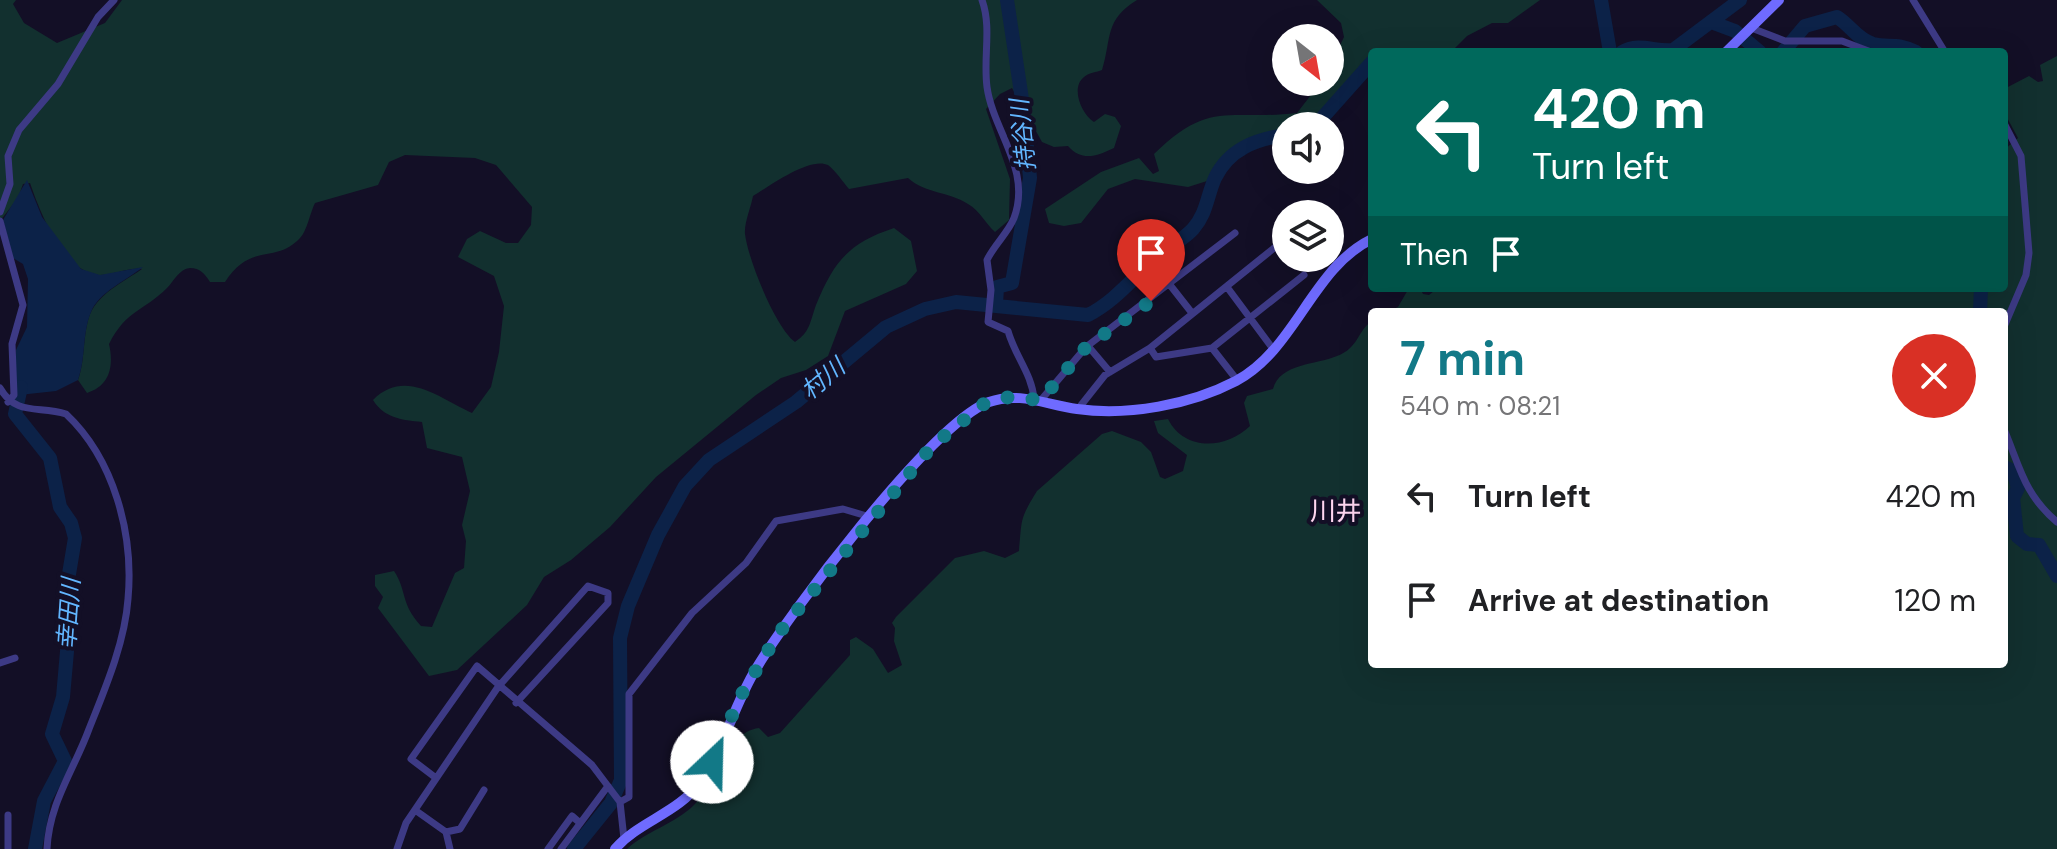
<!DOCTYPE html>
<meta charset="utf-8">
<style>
:root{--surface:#fff;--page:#f6f6f6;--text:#202124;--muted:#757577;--accent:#127987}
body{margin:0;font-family:"DM Sans","Noto Sans JP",sans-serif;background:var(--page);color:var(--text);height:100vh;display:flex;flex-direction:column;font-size:30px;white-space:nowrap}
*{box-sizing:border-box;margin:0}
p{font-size:26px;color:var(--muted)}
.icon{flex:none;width:44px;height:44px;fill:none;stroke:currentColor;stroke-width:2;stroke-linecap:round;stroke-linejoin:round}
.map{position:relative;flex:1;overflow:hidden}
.side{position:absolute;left:1368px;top:308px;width:640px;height:360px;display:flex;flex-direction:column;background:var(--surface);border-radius:8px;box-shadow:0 8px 32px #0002}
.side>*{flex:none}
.hud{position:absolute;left:1368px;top:48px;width:640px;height:244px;border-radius:8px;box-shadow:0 8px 32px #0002;background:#00695c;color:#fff;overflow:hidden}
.needle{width:52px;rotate:149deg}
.buttons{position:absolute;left:1272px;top:24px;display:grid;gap:16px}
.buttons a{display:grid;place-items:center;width:72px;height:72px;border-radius:50%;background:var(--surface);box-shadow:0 8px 32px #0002;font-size:40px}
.pin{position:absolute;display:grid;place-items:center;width:68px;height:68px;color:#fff;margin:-82px -34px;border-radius:50% 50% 50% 0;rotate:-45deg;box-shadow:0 0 8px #0007}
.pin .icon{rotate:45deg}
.me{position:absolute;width:88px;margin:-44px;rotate:24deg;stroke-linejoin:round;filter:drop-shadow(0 0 6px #0008)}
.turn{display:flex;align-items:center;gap:28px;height:168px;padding:0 32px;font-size:36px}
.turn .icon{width:104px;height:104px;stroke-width:2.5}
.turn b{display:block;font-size:56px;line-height:68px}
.then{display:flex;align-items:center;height:76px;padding:0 32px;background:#0003;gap:16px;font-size:30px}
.round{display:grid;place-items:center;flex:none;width:84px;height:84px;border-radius:42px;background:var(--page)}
.head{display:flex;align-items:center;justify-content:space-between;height:136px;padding:0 32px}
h1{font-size:48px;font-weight:700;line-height:60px;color:var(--accent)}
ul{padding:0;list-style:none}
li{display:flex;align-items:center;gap:24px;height:104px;padding:0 32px}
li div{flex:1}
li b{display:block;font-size:30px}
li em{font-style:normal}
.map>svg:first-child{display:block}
.green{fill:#12302f}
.water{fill:#0c2248}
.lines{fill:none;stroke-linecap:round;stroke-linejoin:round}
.river{stroke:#0c2248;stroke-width:14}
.minor{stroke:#3d3a85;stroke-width:7}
.secondary{stroke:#6f6bff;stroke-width:10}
.route{stroke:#127987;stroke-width:14;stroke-dasharray:0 25.2}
.labels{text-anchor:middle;stroke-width:8;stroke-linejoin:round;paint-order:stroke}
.water-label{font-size:24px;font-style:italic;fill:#62b6ff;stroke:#130f26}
.quarter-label{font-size:26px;fill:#ffd6f0;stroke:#130f26}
</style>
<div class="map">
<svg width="2057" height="849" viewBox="0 0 2057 849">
<rect width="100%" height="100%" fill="#130f26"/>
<path class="green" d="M0 0H16L13 4 24 23 57 43 105 23 122 0H1137C1104 20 1112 38 1102 70 1097 72 1088 73 1084 77 1070 88 1082 115 1094 122L1105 114 1115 117 1121 126 1114 148C1097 156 1082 162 1068 146L1054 147 1042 142 1012 88 1000 94 986 109 1010 179 1009 220 995 232C985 223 980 211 968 204 948 191 926 194 908 178L849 189C843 182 835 170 828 165 810 156 768 187 753 196 751 207 744 223 745 234 748 259 775 327 795 342 810 332 810 322 816 305 834 261 849 243 894 228L911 241 917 271 906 284 845 311 828 356 806 370 781 378 756 395 656 477 610 527 571 560 544 577 527 605 457 670 429 676 378 608 383 597 375 586V575L394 571C407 590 400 603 421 626L432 627 455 573 464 568 466 541 462 525 470 491 462 457 427 448 422 422C402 420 384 418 373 400 405 368 439 398 472 413L491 387 499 352 504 306 494 276 458 257 467 239 480 231 506 243H518L531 225 532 207 496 165 475 158 405 155 389 162 378 185 315 203C310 213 307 231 300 238 275 265 251 241 225 282H210C205 274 200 268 190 268 179 269 174 281 167 288 143 312 127 309 109 344 114 366 110 386 87 393L78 380C86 359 82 329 92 310 103 291 125 281 142 269 127 267 112 276 98 275 63 271 40 212 30 183L23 184 18 198 0 221Z
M1317 0H1540L1508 23H1492L1467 36 1451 52 1414 49 1372 52 1317 120 1264 134 1224 156 1207 181 1188 187 1135 179 1108 189 1081 223 1064 226 1049 223 1045 209 1101 172 1139 158 1153 174 1159 171 1154 154C1210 99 1228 121 1297 113L1321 82H1330V66L1344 37 1341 23Z
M2057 56V849H627C646 831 675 824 694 805 716 783 726 732 759 728L768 737 780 733 850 655V640L856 637 873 649 888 673 902 665 894 641 895 628 892 623 896 617 955 558 984 551 1005 558 1019 551C1022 517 1020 519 1037 491L1102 434 1112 431 1141 442 1151 452 1160 477 1165 479 1183 471 1187 455 1158 433 1154 421 1168 419C1184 451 1225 450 1250 426L1244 403 1247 396 1273 389C1280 363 1316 365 1337 356 1359 348 1357 331 1372 321V664H2004V312H1387L1398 307 1409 288H1420L1423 294 1429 295 1438 288H2004V150L2018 138 2004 112V89L2029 76 2038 82 2043 81 2040 65Z"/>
<path class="water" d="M27 180 42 217 81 269 100 275 143 267C127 280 99 292 91 312 82 333 86 358 78 380L56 391 19 395 16 390V350L27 327 28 279 23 264 13 258 3 220Z"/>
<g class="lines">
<path class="river" d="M1601 0 1610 52
M1711 22 1735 31 1760 52
M1622 52C1640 42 1654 52 1673 50L1740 0
M1783 52 1805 26 1837 17C1850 25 1857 39 1873 44 1888 48 1897 42 1916 52
M1315 126 1372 62
M996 305 997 287 1012 283 1030 178 1023 106 1007 0
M1980 312 1981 288
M21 387 15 414 50 458 60 507 71 523 75 538 68 580 70 617 63 697 52 734 65 761 44 801 35 849
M2004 467 2013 471 2018 488 2013 498 2017 536 2027 544 2039 545 2057 576
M574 849 611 803 621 780 620 638 628 606 658 535 685 486 709 460 796 402 886 327 925 309 956 302 1088 315C1116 301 1135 275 1159 255 1170 246 1184 239 1193 229 1207 213 1207 196 1215 178 1229 149 1256 139 1286 135"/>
<path class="minor" d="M982 0C992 28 983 57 987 87 993 131 1032 170 1014 218 1008 233 994 245 987 260L991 290 988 322 1008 331C1015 356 1032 374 1034 399
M1913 0 1945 52
M1754 29 1785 41H1842L1871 52
M2004 123 2021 156 2029 253 2026 275 2004 327
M0 212 10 184 8 156 19 130 58 84 98 17 114 0
M0 221 23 305 12 344 14 395 8 402
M1170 285 1192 313
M1227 287 1273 349
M1088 346 1110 372
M1150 348 1156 357 1212 348 1304 275
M1212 348 1237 380
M0 388C17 417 39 405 66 414 114 459 134 534 128 599 125 642 105 689 89 729 74 770 49 803 47 849
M1041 400 1086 347 1235 233
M1078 409 1105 375 1150 348 1284 240
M2004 429C2020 467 2024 494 2057 522
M0 663 15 658
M436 778 411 759 477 666 592 765 620 802 624 839
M620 802 629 797V694L692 613 746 563 776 521 843 509 870 517
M415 810 446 832 450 849
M446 832 460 829 484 790
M8 849V815
M397 849 406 823 498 687 588 586 608 593V603L516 703
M548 849 572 816 580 823
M561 849 608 786"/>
<path class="secondary" d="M1726 52 1779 0
M615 849C639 821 679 813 700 782 723 749 733 709 753 674 785 618 933 422 989 402 1020 391 1046 405 1077 409 1128 416 1190 405 1236 381 1296 349 1312 268 1372 239"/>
</g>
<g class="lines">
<path class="route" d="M712 762 740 697 778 634 932 446 985 403 1009 397 1041 400 1086 347 1151 301"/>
</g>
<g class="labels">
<g class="water-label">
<text transform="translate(1023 135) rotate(-96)" y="8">持谷川</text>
<text transform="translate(823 379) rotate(-40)" y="8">村川</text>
<text transform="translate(69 614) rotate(-86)" y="8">幸田川</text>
</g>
<g class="quarter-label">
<text x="1336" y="520">川井</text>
</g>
</g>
</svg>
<div class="buttons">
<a><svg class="needle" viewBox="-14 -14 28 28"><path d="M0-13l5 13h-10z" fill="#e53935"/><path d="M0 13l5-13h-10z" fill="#757577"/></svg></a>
<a><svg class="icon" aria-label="sound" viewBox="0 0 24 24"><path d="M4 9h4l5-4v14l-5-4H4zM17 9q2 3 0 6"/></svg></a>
<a><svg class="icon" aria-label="layers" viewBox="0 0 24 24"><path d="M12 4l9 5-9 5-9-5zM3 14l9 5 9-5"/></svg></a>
</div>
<div class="pin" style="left:1151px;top:301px;background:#d93025"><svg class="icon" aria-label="arrive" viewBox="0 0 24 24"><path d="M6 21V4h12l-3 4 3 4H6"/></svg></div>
<svg class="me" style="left:712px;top:762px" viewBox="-20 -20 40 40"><circle r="19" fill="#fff"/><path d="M0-13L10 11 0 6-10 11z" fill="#127987"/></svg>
<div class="hud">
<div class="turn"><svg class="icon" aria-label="left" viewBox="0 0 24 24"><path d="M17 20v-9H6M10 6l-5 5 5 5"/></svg><div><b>420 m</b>Turn left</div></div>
<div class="then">Then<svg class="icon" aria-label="arrive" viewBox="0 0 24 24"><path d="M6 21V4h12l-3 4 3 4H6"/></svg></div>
</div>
<section class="side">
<div class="head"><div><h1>7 min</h1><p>540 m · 08:21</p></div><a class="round" style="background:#d93025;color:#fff"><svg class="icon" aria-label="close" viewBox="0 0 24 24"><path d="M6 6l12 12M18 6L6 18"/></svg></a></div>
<ul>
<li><svg class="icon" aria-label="left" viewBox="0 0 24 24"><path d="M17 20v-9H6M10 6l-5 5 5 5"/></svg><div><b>Turn left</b></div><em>420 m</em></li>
<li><svg class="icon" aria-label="arrive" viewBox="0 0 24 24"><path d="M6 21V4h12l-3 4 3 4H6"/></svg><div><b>Arrive at destination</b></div><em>120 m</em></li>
</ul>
</section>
</div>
